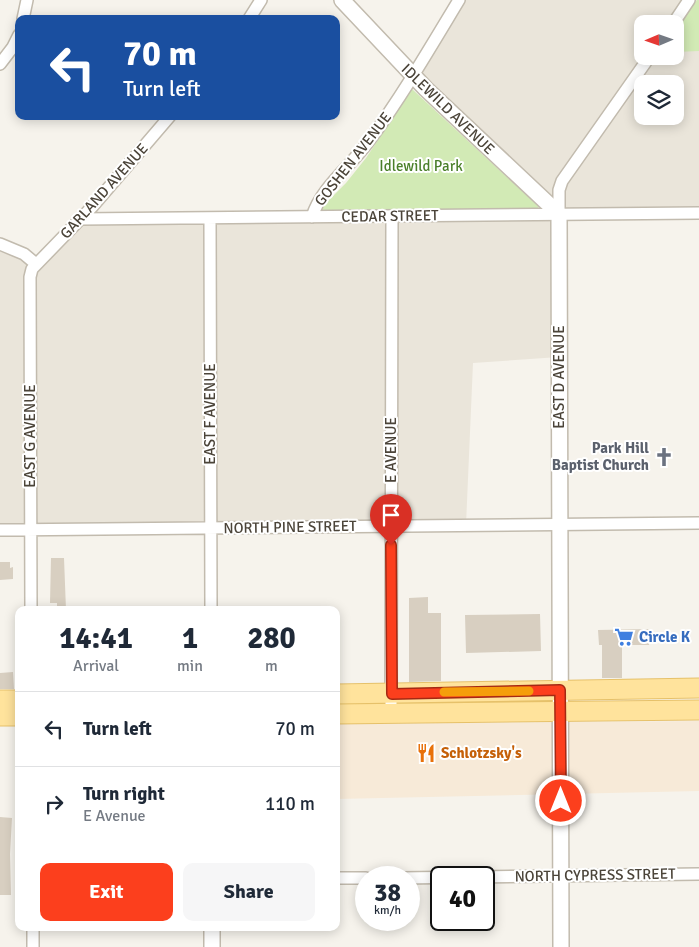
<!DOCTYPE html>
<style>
:root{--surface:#fff;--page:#f6f6f7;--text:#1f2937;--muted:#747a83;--line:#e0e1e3;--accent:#fc3f1d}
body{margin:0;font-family:Signika,sans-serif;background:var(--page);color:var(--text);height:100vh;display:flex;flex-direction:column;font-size:19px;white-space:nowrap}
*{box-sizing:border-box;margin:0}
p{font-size:16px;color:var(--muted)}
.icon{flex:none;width:28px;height:28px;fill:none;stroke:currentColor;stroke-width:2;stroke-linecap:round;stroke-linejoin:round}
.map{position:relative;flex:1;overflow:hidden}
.panel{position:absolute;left:15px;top:606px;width:325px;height:325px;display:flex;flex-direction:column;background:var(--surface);border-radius:10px;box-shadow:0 2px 12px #0003}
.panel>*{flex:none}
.top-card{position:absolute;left:15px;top:15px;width:325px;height:105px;border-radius:10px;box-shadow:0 2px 12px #0003;background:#1a4fa0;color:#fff;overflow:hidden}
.needle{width:32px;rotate:268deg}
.tools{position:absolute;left:634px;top:15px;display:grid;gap:10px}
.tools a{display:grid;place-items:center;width:50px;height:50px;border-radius:10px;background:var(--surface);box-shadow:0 2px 12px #0003;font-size:25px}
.speed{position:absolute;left:355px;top:866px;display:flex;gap:10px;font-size:25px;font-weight:700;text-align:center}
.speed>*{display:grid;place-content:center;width:65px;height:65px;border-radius:50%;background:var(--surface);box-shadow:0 2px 12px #0003;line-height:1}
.speed small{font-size:12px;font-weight:400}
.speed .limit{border:2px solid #111;border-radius:8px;background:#fff;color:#111}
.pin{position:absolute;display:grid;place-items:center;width:42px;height:42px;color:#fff;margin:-51px -21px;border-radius:50% 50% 50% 0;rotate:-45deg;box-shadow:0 0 5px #0007}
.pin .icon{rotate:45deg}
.me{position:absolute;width:55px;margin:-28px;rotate:0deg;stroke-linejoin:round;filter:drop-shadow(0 0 4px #0008)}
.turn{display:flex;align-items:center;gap:18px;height:105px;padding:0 25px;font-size:22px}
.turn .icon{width:65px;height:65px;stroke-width:2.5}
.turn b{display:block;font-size:35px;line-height:42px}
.eta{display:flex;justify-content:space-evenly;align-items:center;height:85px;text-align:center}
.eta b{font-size:30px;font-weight:700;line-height:35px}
.primary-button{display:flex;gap:10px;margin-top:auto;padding:10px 25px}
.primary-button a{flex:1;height:58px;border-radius:10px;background:var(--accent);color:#fff;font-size:20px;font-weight:700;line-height:58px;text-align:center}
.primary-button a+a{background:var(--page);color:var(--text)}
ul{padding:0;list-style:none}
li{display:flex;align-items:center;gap:15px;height:75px;padding:0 25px;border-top:1px solid var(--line)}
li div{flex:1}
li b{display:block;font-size:19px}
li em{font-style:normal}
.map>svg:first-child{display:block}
.residential{fill:#eae5da;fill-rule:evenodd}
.commercial{fill:#f7ead8}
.green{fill:#d2eab5}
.building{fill:#d8cfc1}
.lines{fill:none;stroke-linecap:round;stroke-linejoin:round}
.minor-casing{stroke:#c2bbae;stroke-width:14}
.tertiary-casing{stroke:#c2bbae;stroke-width:18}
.primary-casing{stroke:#e6c16a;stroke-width:21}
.minor{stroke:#fff;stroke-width:11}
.tertiary{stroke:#fff;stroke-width:15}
.primary{stroke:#ffe39c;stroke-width:19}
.route-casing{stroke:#a42913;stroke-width:12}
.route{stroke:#fc3f1d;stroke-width:9}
.slow{stroke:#f59e0b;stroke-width:9}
.labels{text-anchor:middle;stroke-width:4;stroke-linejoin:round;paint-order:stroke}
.street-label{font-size:15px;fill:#4b4439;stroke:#fff}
.park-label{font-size:15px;fill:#4a7f2a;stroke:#fff}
.worship-label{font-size:15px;font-weight:bold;fill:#5b616d;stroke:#fff;text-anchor:end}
.shop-label{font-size:15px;font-weight:bold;fill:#366cbe;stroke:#fff;text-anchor:start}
.food-label{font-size:15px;font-weight:bold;fill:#c56008;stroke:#fff;text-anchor:start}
</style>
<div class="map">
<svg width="699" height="947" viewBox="0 0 699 947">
<rect width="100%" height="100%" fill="#f6f3ec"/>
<path class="residential" d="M459 0H699V213L559 214V357L473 363 466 525 0 530V244L24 254 32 269 80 219 558 214 413 76ZM642 24H675V56H642ZM642 84H675V116H642Z"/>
<path class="commercial" d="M699 721V791L336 799V724Z"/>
<path class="green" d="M697 0H699V51L675 52V31Z
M412 89 538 206 539 210 312 217 346 183 366 158Z"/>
<path class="building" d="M51 558H64L66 610H57V603H50Z
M0 562H10V568L13 567V579L0 580Z
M428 597V613H441V681L409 682V598Z
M540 614 541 651 466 653 465 615Z
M650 629 649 645H622V678H602V645H599L598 630Z
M13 672 14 689H0V673Z
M0 817 12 818 10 854 11 895H0Z"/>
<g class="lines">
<g class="minor-casing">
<path id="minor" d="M23 19 27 0
M249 19 261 0
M673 24 689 0
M0 64 13 47 19 35
M559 214V190L562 181 650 56
M312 217C321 187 351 166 369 141 402 96 430 48 459 0
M210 218 211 610
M80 219 699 213
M0 244 24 254 36 264
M0 530 699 523
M31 610 30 277 32 269 92 207 170 116
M391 714 392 216
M336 878H366
M402 878 699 874
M33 928V947"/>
</g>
<g class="tertiary-casing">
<path id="tertiary" d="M342 0 426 89 559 214 561 947
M212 928V947"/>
</g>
<g class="primary-casing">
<path id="primary" d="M336 694 699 688
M0 700H19
M336 714 699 710
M0 716H19"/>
</g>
<use href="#minor" class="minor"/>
<use href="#tertiary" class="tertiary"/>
<use href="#primary" class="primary"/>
</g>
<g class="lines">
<g class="route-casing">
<path id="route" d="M391 545 392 694 560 690 561 801"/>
</g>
<use href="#route" class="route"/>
<path class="slow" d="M444 692 529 691"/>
</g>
<defs>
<g id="church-bare" transform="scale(1.5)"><path d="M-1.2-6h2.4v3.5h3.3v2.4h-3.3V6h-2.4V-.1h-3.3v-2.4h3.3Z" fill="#6b7280" stroke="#fff" stroke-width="2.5" paint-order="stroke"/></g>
<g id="supermarket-bare" transform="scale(1.5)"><path d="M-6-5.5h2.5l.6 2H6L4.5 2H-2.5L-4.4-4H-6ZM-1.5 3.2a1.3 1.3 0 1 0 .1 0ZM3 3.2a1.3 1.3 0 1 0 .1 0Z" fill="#3f7fe0" stroke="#fff" stroke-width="2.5" paint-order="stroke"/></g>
<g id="restaurant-bare" transform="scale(1.5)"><path d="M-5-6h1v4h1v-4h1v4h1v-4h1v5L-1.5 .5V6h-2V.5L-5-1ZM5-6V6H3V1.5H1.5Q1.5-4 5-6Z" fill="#e8710a" stroke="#fff" stroke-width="2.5" paint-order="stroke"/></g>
</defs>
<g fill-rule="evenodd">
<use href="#church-bare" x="664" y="457"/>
<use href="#supermarket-bare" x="624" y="637"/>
<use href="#restaurant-bare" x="426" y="753"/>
</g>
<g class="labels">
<g class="street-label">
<text transform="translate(448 109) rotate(44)" y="5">IDLEWILD AVENUE</text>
<text transform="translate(353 159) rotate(-52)" y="5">GOSHEN AVENUE</text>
<text transform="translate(104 191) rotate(-48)" y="5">GARLAND AVENUE</text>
<text transform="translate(390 216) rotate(-1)" y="5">CEDAR STREET</text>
<text transform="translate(559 377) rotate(-90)" y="5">EAST D AVENUE</text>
<text transform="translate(210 414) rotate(-90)" y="5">EAST F AVENUE</text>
<text transform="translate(30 436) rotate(-90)" y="5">EAST G AVENUE</text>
<text transform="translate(391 450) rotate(-90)" y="5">E AVENUE</text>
<text transform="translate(290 527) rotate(-1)" y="5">NORTH PINE STREET</text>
<text transform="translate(595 875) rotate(-1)" y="5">NORTH CYPRESS STREET</text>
</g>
<g class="park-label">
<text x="421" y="171">Idlewild Park</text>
</g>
<g class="worship-label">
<text x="649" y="453">Park Hill<tspan x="649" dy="17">Baptist Church</tspan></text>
</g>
<g class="shop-label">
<text x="639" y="642">Circle K</text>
</g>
<g class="food-label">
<text x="441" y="758">Schlotzsky's</text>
</g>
</g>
</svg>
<div class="tools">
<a><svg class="needle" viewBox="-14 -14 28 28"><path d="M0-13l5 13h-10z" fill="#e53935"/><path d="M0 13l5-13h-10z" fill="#747a83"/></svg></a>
<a><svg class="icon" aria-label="layers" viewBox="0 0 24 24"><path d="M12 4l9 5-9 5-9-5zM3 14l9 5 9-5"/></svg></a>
</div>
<div class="speed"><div>38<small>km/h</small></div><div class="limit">40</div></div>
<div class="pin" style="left:391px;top:545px;background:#d93025"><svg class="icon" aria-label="arrive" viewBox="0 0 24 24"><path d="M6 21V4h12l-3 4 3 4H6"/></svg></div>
<svg class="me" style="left:561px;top:801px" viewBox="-20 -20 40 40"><circle r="17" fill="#fc3f1d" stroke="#fff" stroke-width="3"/><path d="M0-11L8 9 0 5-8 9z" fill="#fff"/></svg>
<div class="top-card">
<div class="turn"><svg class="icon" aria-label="left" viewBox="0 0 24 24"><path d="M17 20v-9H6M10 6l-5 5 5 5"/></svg><div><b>70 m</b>Turn left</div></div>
</div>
<section class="panel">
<div class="eta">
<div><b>14:41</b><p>Arrival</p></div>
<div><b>1</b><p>min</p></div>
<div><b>280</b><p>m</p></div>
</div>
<ul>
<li><svg class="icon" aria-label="left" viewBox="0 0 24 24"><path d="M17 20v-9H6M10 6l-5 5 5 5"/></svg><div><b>Turn left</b></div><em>70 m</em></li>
<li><svg class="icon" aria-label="right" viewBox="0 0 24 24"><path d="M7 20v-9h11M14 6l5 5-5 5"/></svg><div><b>Turn right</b><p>E Avenue</p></div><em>110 m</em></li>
</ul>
<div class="primary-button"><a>Exit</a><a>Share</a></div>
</section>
</div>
